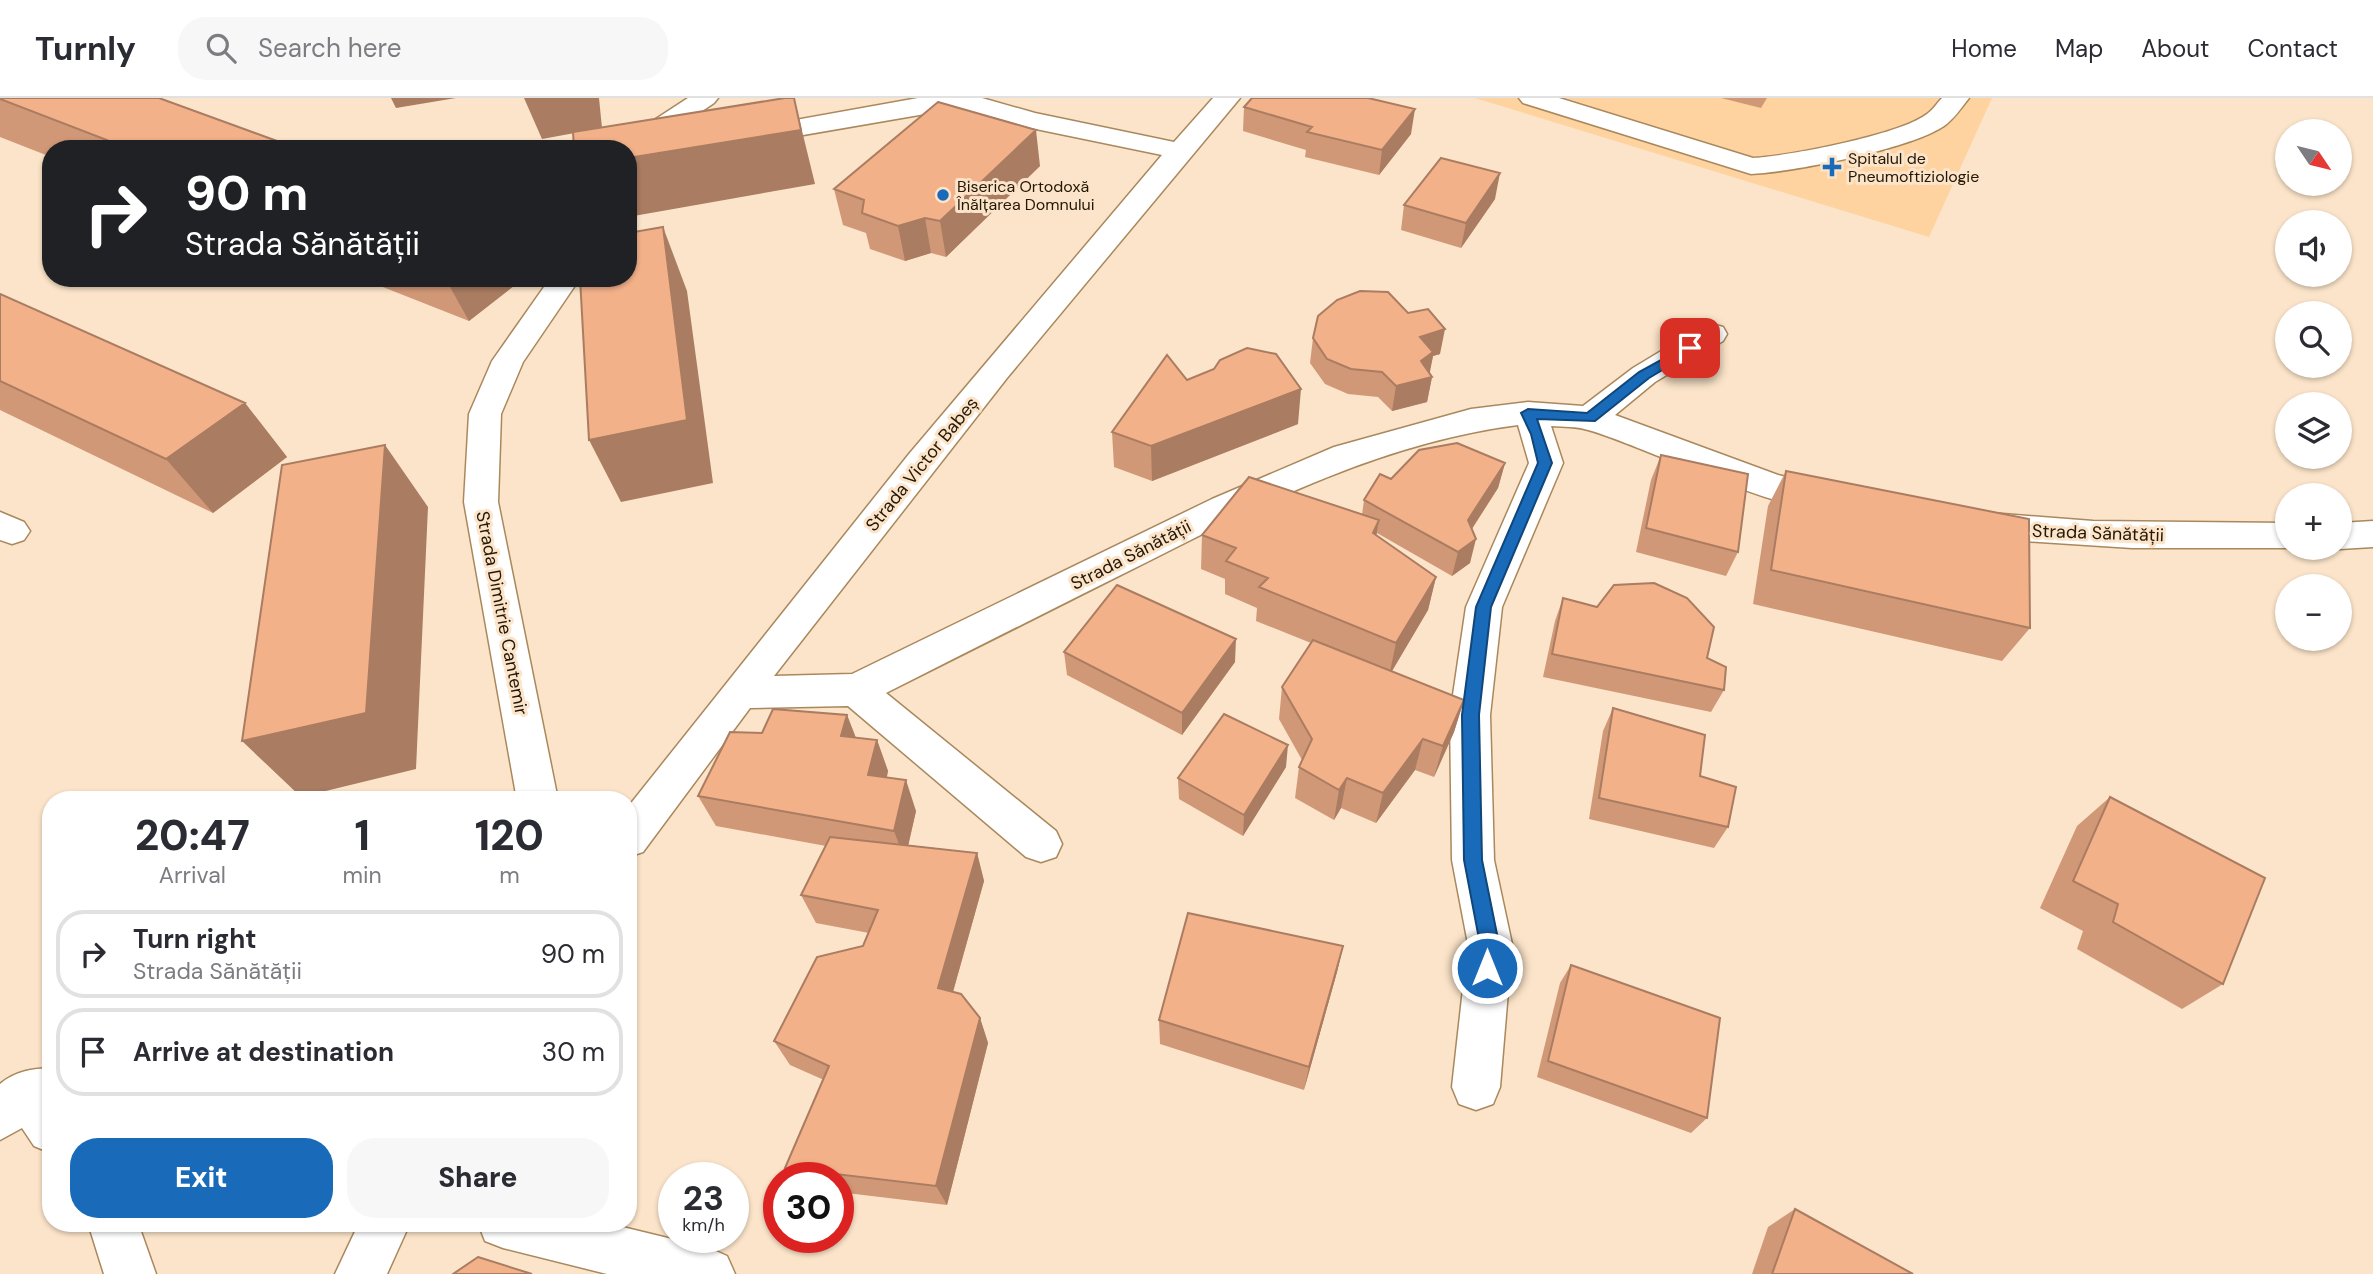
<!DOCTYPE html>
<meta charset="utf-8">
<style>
:root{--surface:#fff;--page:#f7f7f7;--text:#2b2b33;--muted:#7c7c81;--line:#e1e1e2;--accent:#196bba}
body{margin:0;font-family:"DM Sans",sans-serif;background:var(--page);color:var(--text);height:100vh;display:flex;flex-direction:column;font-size:26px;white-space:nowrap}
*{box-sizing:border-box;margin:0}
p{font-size:23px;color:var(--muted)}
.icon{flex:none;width:38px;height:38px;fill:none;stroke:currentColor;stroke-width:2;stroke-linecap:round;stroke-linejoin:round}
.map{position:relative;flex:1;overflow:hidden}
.sheet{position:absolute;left:42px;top:693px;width:595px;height:441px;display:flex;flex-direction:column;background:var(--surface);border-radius:28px;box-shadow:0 2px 5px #0004}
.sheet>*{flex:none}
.top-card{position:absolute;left:42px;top:42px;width:595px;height:147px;border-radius:28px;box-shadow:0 2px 5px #0004;background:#202124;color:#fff;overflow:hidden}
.needle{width:46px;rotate:125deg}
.buttons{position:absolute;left:2275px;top:21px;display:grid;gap:14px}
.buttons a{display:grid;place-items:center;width:77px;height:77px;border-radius:50%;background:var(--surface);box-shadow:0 2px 5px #0004;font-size:35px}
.speed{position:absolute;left:658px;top:1064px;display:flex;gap:14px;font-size:35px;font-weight:700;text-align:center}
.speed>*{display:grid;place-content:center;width:91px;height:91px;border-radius:50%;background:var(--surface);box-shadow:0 2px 5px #0004;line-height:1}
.speed small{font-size:18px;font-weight:400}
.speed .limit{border:10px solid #d22;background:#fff;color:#111}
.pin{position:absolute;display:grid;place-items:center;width:60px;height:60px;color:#fff;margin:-30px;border-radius:14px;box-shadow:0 4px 10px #0006}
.me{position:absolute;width:77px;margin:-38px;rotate:0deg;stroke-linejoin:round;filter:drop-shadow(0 0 5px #0008)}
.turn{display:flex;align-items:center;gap:24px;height:147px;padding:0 28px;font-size:32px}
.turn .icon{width:91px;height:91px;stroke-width:2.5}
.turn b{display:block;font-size:49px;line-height:60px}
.eta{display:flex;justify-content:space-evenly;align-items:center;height:119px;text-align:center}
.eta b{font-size:42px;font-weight:800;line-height:49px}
.button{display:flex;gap:14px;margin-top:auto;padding:14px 28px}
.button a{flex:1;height:80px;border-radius:28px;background:var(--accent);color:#fff;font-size:28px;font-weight:800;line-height:80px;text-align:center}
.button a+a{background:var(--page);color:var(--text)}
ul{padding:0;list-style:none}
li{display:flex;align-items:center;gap:21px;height:88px;margin:0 14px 10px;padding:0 14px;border:4px solid var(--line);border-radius:28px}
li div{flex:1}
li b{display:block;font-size:26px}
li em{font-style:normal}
header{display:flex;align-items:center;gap:42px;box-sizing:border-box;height:98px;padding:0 35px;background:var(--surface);border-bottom:2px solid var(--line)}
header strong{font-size:33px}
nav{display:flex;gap:38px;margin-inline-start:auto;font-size:24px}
.search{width:490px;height:63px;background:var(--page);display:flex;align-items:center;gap:18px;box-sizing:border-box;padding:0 24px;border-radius:28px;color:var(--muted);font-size:26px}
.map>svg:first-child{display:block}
.built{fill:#fed39f}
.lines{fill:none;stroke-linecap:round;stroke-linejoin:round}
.minor-casing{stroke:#aa885d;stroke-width:3}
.minor{fill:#fff;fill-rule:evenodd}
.wall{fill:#d19877}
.shaded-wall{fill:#aa7c61}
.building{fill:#f3b18a;stroke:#aa7c61;stroke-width:2}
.route{fill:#196bba;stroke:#104679;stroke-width:2}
.poi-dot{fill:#196bba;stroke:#fbe4c9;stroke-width:2.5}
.labels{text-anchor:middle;stroke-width:6;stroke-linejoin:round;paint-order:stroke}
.far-poi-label{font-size:16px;fill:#241705;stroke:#fbe4c9;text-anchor:start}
.street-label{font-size:18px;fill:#241705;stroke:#fbe4c9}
</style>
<header>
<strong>Turnly</strong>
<div class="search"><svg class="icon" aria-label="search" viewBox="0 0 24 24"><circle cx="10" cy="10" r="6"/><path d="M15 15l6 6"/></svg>Search here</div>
<nav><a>Home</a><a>Map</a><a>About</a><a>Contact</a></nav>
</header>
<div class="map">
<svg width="2373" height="1176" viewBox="0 0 2373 1176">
<rect width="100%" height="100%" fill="#fbe4c9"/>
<path class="built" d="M1475 0H1992L1929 139Z"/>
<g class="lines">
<g class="minor-casing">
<path id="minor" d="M688 0H718L714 5 637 57 628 59V51H615L619 45Z
M918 0H982L1035 15 1174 44 1213 0H1240L1007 280 774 578 852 576 1212 401 1334 349 1471 311 1528 304 1583 308 1633 270 1701 229 1712 226 1723 229 1727 236 1723 243 1655 284 1615 317 1778 377 1841 392 1846 401 1841 410C1793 424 1644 347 1588 332 1576 328 1563 329 1551 328L1563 365 1502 509 1490 617 1494 762 1512 846 1500 989 1493 1006 1476 1012 1459 1006 1452 989 1468 846 1452 762 1450 617 1466 509 1529 365 1518 327C1385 344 1265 404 1147 464 1060 507 973 551 886 595L1056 733 1062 746 1056 759 1041 764 1026 759 848 608 750 610 643 754 628 759V709L909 356 1162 57 1031 30 960 10 751 46 742 44 738 38 742 32 751 30Z
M1519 0H1559L1753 60C1788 58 1900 37 1927 16 1933 12 1937 5 1942 0H1969C1962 9 1953 22 1944 28 1910 51 1793 74 1751 76L1523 5Z
M545 180H575L574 189 523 264 501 316 498 404 558 702H517L464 404 469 316 492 263 544 189Z
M0 414 24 424 30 433 24 442 12 446 0 442Z
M1978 414 2093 423 2287 425V450H2291H2132L1978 440 1966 436 1960 427 1966 418Z
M2373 423V449L2340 451 2336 450H2340V425Z
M51 970V1055L34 1048 22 1030 0 1042V986C16 973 31 971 51 970Z
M88 1125H138L156 1176H104Z
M359 1125H410L387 1176H335Z
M478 1125H606L709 1150 727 1158 735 1176H607L503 1150 485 1143Z"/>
</g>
<use href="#minor" class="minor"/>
</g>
<path class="wall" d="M0 0 299 51H51V59L0 39Z
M1721 0H1767L1761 10Z
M1244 9 1411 36 1379 77 1305 59 1306 52 1243 33Z
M1040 68 946 159 931 155 905 163 870 151 866 135 843 127 834 91Z
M1495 101 1461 150 1401 132 1404 107Z
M360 180H524L469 223Z
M0 196 245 305 287 359 213 415 0 312Z
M1313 240 1440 256 1433 258 1429 275 1432 279 1427 304 1392 313 1378 299 1348 296 1325 286 1310 265Z
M1214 271 1298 326 1152 383 1114 369 1112 334 1187 282Z
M1661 357 1738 454 1726 478 1636 454 1651 382Z
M1505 365 1498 390 1472 431 1470 465 1452 478 1377 435 1376 437 1436 479 1428 512 1392 573 1464 602 1454 634 1434 679 1415 672 1376 725 1341 710 1334 722 1295 700 1299 669 1302 662 1279 621 1282 589 1311 545 1256 523 1257 510 1225 496V481L1201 471 1202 437 1362 417 1364 402 1391 381Z
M1786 373 2030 530 2002 563 1753 506 1768 408Z
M1563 500 1707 560 1724 592 1711 614 1543 579 1555 523Z
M1064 554 1235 564 1182 637 1067 577Z
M1613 610 1700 678 1728 729 1714 750 1589 721 1603 633Z
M847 617 856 640 877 642 888 673 887 679 916 713 908 747 977 755 984 783 953 894 980 920 988 945 947 1107 838 1094V1080H794L785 1070 824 982 790 967 774 943 863 848 869 835 816 825 801 797 826 748 716 728 698 698 762 635Z
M1286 669 1243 738 1179 701 1178 680Z
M2110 699 2223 886 2182 911 2077 851 2083 833 2040 810 2077 728Z
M1343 848 1337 874 1304 992 1160 946 1159 922Z
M1571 867 1707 1020 1691 1035 1537 979 1560 885Z
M1795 1111 1913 1176H1752L1768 1129Z"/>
<path class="shaded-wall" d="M391 0H456L396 10Z
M524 0H599L602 30 542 41Z
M794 0 815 86 628 119V60Z
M1415 11 1411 36 1379 77 1382 52Z
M1036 32 1040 68 946 159 940 123Z
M1500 75 1495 101 1461 150 1466 125Z
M925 120 931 155 905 163 898 128Z
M663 129 687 193 713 385 621 404 589 342Z
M445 180H524L469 223Z
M1445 231 1440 256 1433 258 1429 279H1432L1427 304 1392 313 1396 288 1420 239Z
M1301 291 1298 326 1152 383 1151 348Z
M245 305 287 359 213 415 166 361Z
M385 347 428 409 416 671 301 699 242 643Z
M1505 365 1498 390 1462 446 1468 422Z
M1379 422 1373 456V435Z
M1476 441 1470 465 1452 478 1458 454Z
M1436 479 1428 512 1389 578 1396 545Z
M1236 541 1235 564 1182 637V615Z
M1464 602 1454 634 1434 679 1443 648Z
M847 617 859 648 841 638Z
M1423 641 1415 672 1376 725 1383 695Z
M877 642 888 673 880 707 868 677Z
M1288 647 1286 669 1243 738 1244 717Z
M1347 680 1341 710 1334 722 1339 692Z
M906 682 916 713 905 762 894 733Z
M977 755 984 783 947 915 938 890Z
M1343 848 1337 874 1304 992 1309 969Z
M980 920 988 945 947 1107 936 1088Z"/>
<path class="building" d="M0 0H159L299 51H130L0 1Z
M785 0H794L801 32 628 60V51H574L573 34Z
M1252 0H1368L1415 11 1382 52 1307 34 1312 29 1244 9Z
M938 4 1036 32 940 123 925 120 898 128 862 115 864 102 834 91Z
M1441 60 1500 75 1466 125 1404 107Z
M663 129 687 322 589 342 580 180H628V135Z
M1360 193 1388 194 1408 215 1428 211 1445 231 1420 239 1433 254 1421 263 1432 279 1396 288 1382 274 1351 271 1327 261 1313 240 1318 218 1337 202Z
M0 196 245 305 166 361 0 283Z
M1247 250 1276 256 1301 291 1151 348 1112 334 1167 257 1187 282 1214 271 1220 262Z
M1457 345 1505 365 1468 422 1476 441 1458 454 1364 402 1380 376 1391 381 1419 352Z
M385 347 366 615 242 643 282 367Z
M1661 357 1748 376 1738 454 1646 430Z
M1786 373 2029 421 2030 530 1771 472Z
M1249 379 1379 422 1373 435 1436 479 1396 545 1259 489 1268 480 1226 463 1236 450 1202 437Z
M1654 485 1687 500 1714 529 1707 560 1726 569 1724 592 1552 556 1563 500 1597 509 1614 487Z
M1117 487 1236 541 1182 615 1064 554Z
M1313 542 1464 602 1443 648 1423 641 1383 695 1347 680 1339 692 1299 669 1312 641 1282 589Z
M1613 610 1705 637 1700 678 1736 689 1728 729 1599 700Z
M773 611 847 617 841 638 877 642 868 677 906 682 894 733 698 698 730 634 762 635Z
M1224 616 1288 647 1244 717 1178 680Z
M2110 699 2265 780 2223 886 2113 824 2118 806 2073 783Z
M830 739 977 755 938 890 961 896 980 920 936 1088 785 1070 829 968 774 943 817 859 863 848 878 812 801 797Z
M1188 815 1343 848 1309 969 1159 922Z
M1571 867 1720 920 1707 1020 1548 963Z
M1795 1111 1913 1176H1772Z
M478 1159 532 1176H453Z"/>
<path class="route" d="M1690 246 1694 247V253L1649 280 1595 323 1537 321 1552 365 1491 509 1479 617 1482 762 1499 846 1494 876 1487 879 1481 876 1478 870 1480 846 1464 762 1462 617 1476 509 1538 365 1531 336 1521 315 1528 311 1587 315 1639 274Z"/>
<g class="poi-dot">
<path d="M1828.5 58.5h7v7h7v7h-7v7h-7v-7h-7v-7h7z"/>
<circle cx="943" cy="97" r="7"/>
</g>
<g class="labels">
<g class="far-poi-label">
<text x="1848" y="66">Spitalul de<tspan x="1848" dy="18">Pneumoftiziologie</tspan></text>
<text x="957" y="94">Biserica Ortodoxă<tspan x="957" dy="18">Înălțarea Domnului</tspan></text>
</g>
<g class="street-label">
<text transform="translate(922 366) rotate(-51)" y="6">Strada Victor Babeș</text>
<text transform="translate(2098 435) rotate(2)" y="6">Strada Sănătății</text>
<text transform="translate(1131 457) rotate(-27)" y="6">Strada Sănătății</text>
<text transform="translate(502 515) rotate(79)" y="6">Strada Dimitrie Cantemir</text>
</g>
</g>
</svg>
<div class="buttons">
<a><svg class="needle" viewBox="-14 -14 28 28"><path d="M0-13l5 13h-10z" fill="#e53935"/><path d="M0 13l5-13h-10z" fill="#7c7c81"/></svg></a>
<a><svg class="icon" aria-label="sound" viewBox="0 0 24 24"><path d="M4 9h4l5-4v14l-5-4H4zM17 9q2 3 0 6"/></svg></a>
<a><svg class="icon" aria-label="search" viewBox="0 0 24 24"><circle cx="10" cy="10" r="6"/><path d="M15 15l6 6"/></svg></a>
<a><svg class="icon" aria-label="layers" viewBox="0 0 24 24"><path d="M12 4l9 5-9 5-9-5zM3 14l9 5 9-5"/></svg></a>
<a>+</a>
<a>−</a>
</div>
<div class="speed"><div>23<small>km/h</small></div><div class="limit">30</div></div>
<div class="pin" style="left:1690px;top:250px;background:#d93025"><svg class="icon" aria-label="arrive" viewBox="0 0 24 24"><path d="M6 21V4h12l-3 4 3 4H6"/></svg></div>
<svg class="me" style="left:1487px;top:870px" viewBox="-20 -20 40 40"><circle r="17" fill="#196bba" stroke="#fff" stroke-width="3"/><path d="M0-11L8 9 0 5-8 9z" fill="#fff"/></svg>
<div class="top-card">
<div class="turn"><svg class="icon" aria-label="right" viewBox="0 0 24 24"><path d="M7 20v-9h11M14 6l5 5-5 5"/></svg><div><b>90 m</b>Strada Sănătății</div></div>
</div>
<section class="sheet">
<div class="eta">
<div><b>20:47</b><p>Arrival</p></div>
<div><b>1</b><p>min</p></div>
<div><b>120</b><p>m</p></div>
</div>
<ul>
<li><svg class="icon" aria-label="right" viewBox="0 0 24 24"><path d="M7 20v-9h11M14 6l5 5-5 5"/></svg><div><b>Turn right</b><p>Strada Sănătății</p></div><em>90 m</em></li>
<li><svg class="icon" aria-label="arrive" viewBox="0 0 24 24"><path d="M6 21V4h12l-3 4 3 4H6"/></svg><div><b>Arrive at destination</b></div><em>30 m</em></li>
</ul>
<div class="button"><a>Exit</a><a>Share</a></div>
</section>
</div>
